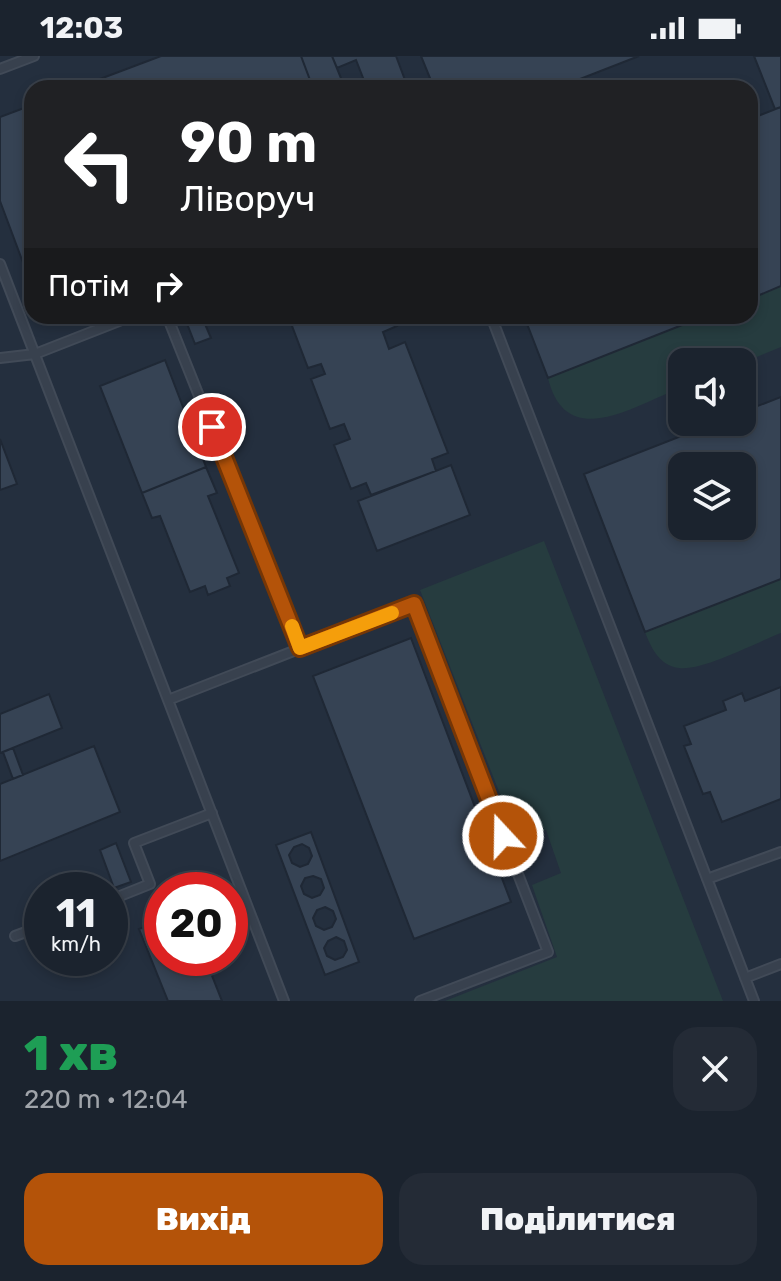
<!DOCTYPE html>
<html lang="uk">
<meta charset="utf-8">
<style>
:root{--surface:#1b232e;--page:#242b36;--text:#f1f3f6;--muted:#a0a4aa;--line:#39404a;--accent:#b45309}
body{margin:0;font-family:Rubik,sans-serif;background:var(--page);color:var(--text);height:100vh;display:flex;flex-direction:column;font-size:30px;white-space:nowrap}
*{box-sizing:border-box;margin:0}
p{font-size:26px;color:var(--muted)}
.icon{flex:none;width:44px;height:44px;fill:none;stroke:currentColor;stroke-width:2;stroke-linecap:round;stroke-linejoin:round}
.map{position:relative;height:945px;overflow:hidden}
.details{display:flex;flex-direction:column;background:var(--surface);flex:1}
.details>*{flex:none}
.hud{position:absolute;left:24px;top:24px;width:734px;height:244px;border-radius:24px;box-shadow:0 4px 12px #0003,0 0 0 2px var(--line);background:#202124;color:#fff;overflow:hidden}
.controls{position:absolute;left:668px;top:292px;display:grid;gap:16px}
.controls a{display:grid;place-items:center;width:88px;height:88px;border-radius:16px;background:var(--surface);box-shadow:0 4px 12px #0003,0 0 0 2px var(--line);font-size:40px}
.speed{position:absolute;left:24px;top:816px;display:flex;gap:16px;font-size:40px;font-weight:700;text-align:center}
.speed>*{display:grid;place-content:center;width:104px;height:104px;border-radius:50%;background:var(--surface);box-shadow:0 4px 12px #0003,0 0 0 2px var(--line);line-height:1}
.speed small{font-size:20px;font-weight:400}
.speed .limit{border:12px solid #d22;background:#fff;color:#111}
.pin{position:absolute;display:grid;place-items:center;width:68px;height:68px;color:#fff;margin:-34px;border:4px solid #fff;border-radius:50%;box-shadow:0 2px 8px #0007}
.me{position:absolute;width:88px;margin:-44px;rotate:339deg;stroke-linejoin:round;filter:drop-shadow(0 0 6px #0008)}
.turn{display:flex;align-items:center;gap:28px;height:168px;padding:0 24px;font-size:36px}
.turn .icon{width:104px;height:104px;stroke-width:2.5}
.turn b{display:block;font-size:56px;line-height:68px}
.then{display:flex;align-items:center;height:76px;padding:0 24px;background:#0003;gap:16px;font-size:30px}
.round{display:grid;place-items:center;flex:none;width:84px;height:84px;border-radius:24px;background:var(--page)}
.summary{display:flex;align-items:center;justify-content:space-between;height:136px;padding:0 24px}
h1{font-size:48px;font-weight:800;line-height:60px;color:#1e9e55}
.action{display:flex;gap:16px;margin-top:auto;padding:16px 24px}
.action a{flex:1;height:92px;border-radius:24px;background:var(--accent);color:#fff;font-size:32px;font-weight:800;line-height:92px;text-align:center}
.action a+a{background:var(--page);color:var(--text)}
.status{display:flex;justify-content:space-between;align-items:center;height:56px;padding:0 40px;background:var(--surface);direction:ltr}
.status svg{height:22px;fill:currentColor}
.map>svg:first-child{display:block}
.green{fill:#263c3f}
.building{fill:#364354;stroke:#1f2835;stroke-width:2;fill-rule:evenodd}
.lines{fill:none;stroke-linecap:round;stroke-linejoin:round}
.lane-casing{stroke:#414a57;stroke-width:12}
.lane{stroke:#38414e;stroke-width:8}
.route-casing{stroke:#753606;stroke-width:20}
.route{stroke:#b45309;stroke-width:14}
.slow{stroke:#f59e0b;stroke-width:14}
</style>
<div class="status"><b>12:03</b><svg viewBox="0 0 49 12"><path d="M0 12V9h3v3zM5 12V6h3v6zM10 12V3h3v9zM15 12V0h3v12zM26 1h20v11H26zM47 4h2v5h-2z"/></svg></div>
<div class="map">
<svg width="781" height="945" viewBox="0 0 781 945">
<rect width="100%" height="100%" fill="#242f3e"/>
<path class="green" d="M781 230V291L742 307 682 306V331C636 349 566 397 548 322L705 260H750V243Z
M544 485 723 945H445L557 901 532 829 561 817 546 774 518 784 420 534Z
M781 523V577C757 586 703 615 679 612 660 610 651 592 645 576Z"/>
<path class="building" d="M161 0H301L313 32H76Z
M301 0H332L345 32H313Z
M332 0H396L408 32H367L356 4 337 12Z
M421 0H639L557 32H434Z
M754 0H781V51L775 53Z
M32 49V227L31 228 0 145V61Z
M781 51V230L750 243V63Z
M184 260H205L202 261 211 282 195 288Z
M294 260H393L397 270 383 276 389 293 405 286 448 397 432 403 436 415 371 439 366 427 351 433 334 389 350 383 344 368 330 373 311 323 325 318 321 308 308 312 289 262Z
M524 260H705L548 322Z
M165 304 206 411 142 437 100 330Z
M781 341V523L645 576 584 418 717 366H742V356ZM682 410H742V470H682Z
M0 383 17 428 0 434Z
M451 409 470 459 377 495 358 445Z
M206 411 217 437 208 440 239 517 227 522 230 530 208 539 205 530 190 536 160 460 152 462 142 437Z
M411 582 511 846 414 883 313 620Z
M781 631V743L722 766 710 736 703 738 684 690 691 688 684 670 726 654 723 645 742 637 745 645Z
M49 638 62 672 0 697V658Z
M94 690 120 756 0 805V728Z
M13 692 23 719 13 723 3 696Z
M311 776 359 906 325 919 276 789ZM302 788 309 792 312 800 308 808 300 811 292 807 289 799 294 791ZM313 820 321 823 324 832 320 839 312 842 304 838 301 830 305 822ZM325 851 333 855 336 863 332 871 324 874 316 870 313 862 317 854ZM336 881 344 885 347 894 343 901 335 904 327 900 324 892 328 885Z
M116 787 131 826 114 832 100 794Z
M162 864V902H205L222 945H168L139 873Z"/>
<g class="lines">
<g class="lane-casing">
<path id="lane" d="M0 13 34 0
M0 208 284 945
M167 260 300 592
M491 260 754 945
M0 302 35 298 132 260
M168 644 414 548 548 896 420 945
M707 823 781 796
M110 844 150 828 134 787 212 757
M15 880 42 870
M745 922 781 908"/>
</g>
<use href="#lane" class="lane"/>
</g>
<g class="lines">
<g class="route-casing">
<path id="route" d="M212 371 300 592 414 548 503 780"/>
</g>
<use href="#route" class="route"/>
<path class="slow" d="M292 570 300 592 392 557"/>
</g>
</svg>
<div class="controls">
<a><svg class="icon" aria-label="sound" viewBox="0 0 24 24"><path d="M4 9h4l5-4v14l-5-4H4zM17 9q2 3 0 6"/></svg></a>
<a><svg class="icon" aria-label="layers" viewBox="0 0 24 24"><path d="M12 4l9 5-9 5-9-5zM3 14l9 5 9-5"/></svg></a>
</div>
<div class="speed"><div>11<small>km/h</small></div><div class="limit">20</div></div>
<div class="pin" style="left:212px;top:371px;background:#d93025"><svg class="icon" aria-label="arrive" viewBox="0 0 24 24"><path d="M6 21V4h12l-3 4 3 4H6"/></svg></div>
<svg class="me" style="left:503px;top:780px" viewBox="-20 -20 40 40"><circle r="17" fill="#b45309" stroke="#fff" stroke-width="3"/><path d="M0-11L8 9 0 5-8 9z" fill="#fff"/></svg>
<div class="hud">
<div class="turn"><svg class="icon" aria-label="left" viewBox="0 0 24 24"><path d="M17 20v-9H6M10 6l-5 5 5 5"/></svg><div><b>90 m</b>Ліворуч</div></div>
<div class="then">Потім<svg class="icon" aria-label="right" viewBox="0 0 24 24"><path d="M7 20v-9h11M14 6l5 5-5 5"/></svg></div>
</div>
</div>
<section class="details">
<div class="summary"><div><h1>1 хв</h1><p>220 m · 12:04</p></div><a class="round"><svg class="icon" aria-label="close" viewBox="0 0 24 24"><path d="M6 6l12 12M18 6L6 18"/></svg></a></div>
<div class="action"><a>Вихід</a><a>Поділитися</a></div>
</section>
